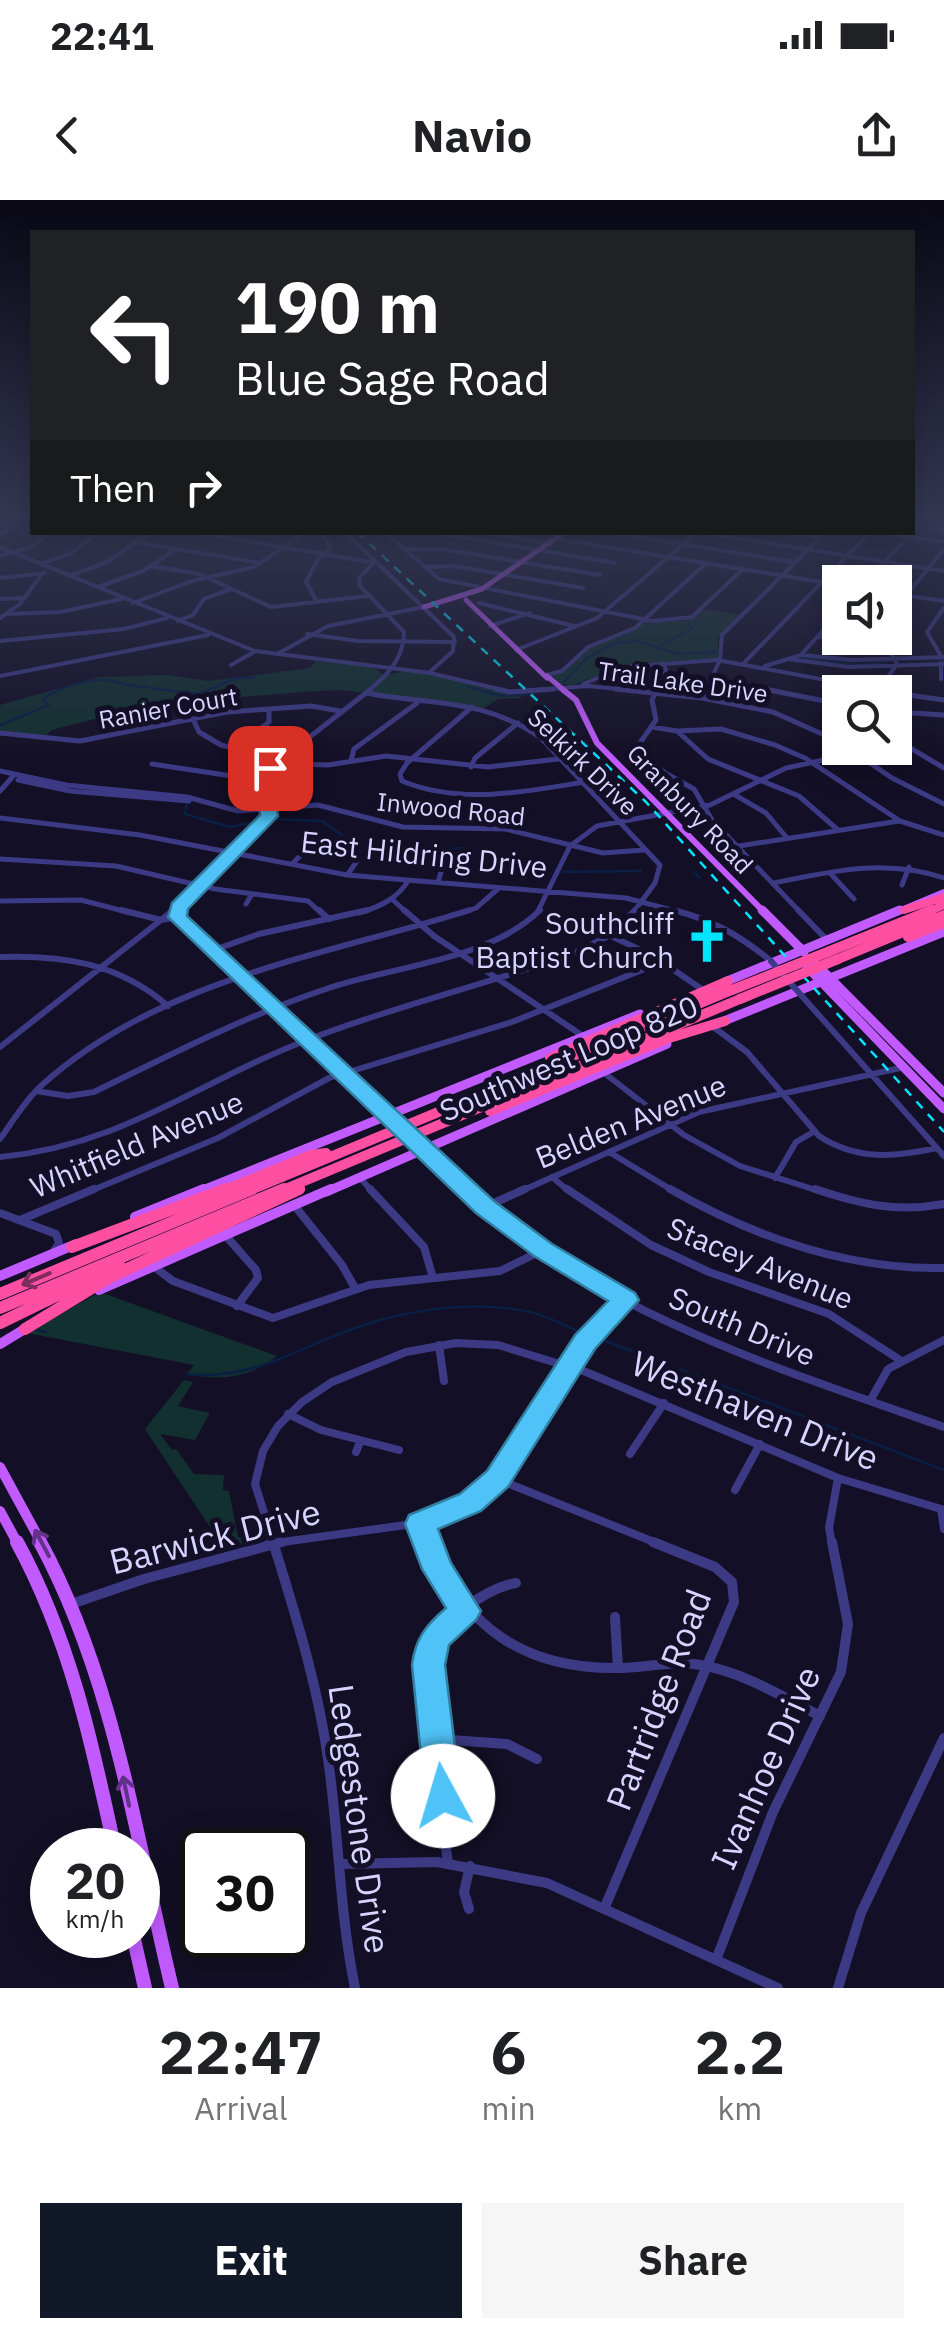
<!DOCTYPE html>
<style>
:root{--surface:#fff;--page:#f6f6f6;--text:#202124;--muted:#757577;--accent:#111827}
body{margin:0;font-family:"IBM Plex Sans",sans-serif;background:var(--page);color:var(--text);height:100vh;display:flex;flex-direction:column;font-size:38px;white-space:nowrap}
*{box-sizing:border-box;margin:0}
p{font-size:32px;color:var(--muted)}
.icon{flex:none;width:55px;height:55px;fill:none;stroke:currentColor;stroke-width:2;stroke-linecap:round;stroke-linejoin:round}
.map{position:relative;height:1788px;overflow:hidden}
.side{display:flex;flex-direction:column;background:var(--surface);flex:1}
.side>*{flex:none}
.guide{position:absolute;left:30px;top:30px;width:885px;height:305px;border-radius:0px;box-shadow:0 5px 25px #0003;background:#202124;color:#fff;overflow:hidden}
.tools{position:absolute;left:822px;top:365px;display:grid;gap:20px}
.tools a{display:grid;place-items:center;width:90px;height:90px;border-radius:0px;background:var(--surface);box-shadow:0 5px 25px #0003;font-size:50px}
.speed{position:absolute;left:30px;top:1628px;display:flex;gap:20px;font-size:50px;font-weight:700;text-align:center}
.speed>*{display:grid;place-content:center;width:130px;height:130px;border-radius:50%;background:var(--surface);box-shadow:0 5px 25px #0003;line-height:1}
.speed small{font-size:25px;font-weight:400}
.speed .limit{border:5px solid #111;border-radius:15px;background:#fff;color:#111}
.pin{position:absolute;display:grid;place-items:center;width:85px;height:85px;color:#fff;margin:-42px;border-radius:20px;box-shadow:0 5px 15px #0006}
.me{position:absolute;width:110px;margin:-55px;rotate:354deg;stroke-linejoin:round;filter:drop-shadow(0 0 8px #0008)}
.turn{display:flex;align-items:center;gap:35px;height:210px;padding:0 40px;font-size:45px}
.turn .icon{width:130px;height:130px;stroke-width:2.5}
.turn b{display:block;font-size:70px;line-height:85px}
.then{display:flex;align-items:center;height:95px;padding:0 40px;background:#0003;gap:20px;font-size:38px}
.eta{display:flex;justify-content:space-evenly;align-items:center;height:170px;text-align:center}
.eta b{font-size:60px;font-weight:800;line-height:70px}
.button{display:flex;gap:20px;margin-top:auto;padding:20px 40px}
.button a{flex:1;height:115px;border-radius:0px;background:var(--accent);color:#fff;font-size:40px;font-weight:800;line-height:115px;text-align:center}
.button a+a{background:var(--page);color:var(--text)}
.status{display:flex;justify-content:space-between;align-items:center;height:70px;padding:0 50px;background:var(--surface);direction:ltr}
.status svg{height:28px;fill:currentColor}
header{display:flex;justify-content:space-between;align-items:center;height:130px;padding:0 40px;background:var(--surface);font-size:45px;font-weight:800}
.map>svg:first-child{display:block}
.green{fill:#12302f}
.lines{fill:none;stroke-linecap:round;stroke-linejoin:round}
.stream{stroke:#0a1f44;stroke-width:2.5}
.minor-far4{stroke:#3d3a85;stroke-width:4}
.minor-far3{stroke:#3d3a85;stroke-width:5}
.minor-far2{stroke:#3d3a85;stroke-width:6}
.minor-far1{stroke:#3d3a85;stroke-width:8}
.minor{stroke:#3d3a85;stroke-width:10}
.major-far4{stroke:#c25bff;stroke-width:5}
.major-far3{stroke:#c25bff;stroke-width:6}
.major-far2{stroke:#c25bff;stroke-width:9}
.major-far1{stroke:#c25bff;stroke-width:10}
.major{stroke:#c25bff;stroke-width:14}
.highway-far2{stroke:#ff4fa3;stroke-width:8}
.highway-far1{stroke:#ff4fa3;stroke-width:10}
.highway{stroke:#ff4fa3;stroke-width:12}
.rail{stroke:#00e5ff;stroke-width:2.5;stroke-dasharray:9 8;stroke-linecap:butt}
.minor-bridge{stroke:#3d3a85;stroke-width:6}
.highway-bridge{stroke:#ff4fa3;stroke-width:10}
.oneway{stroke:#7d2c5e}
.oneway2{stroke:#623188}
.route{fill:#4fc3f7;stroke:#337fa1;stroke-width:2.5}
.labels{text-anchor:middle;stroke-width:10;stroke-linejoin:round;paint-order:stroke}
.far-street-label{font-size:25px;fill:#d9d4ff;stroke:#130f26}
.street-label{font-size:30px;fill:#d9d4ff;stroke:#130f26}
.poi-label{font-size:30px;fill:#d9d4ff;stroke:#130f26;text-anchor:end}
.near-street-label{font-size:35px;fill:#d9d4ff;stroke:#130f26}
</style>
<div class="status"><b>22:41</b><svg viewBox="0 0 49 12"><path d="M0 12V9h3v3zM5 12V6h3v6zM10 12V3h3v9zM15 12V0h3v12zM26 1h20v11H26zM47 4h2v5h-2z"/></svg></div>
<header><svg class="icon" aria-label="back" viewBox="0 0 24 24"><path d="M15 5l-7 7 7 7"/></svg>Navio<svg class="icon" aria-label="share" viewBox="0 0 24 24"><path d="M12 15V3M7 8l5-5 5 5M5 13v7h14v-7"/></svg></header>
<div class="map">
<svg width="944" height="1788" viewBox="0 0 944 1788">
<rect width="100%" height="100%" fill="#130f26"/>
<path class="green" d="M704 409 739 415 718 438V459L621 467 573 485 561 484 552 476 588 449 631 432 646 421H683Z
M316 461 372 467 384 475 407 471 439 476 524 498 498 499 484 508 341 490 316 491 152 504 52 530 44 537 0 531V505L99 477 168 475 208 481 310 468Z
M100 1092 277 1156C250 1178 221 1181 187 1174L194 1165 27 1133Z
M184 1180 193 1182 178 1206 210 1213 195 1240 160 1234 172 1250 176 1249 194 1274 224 1275 223 1290 229 1291 238 1337H243L244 1343 223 1347 145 1229Z"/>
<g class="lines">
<path class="stream" d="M659 446 693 428 689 425
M801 458 860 465 890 461
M931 459 944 460
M564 482 587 458 615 443 638 441 677 454 715 452
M468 487 501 496 535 494
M151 488 199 494 234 479 255 477
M0 525 49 505 42 499C57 489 88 478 106 480 120 482 132 487 147 487
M19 578 36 581
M187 603 185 614 230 627 261 621
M272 619 322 621 347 639
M355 642 396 650 470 648 507 664 550 673
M563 672 641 671
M693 672 700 678
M36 1130 46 1132
M595 1137 944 1270
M187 1174C242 1180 284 1157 334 1136 392 1112 466 1098 530 1112 550 1117 568 1127 587 1135"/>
<path class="minor-far4" d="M926 315 944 317
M912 325 944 330
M194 332 370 362
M345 332 454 437 453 451 430 472
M385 332 439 379 653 421 692 417 743 369
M430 332 615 363
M482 332 550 344
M607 332 793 362
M785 332 820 338
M878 332 944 342
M0 334 32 316
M557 339 840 385
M134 342 261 363
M0 347 255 451 430 473 507 491
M405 349H441L600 375
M0 356 33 346 51 332
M41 364 71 353 99 332
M151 366 199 374 271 407 368 396
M424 367 454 366 583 388
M69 376 107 362 150 332
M0 378 45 373
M865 382 907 338
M98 387 143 371 176 349
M895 394 944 401
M0 399 23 398
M317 402 306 382 318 359 331 347 319 332
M133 403 192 381 254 367 304 333
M479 403 574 426
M895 409 944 349
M7 414 60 412 122 399
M0 418 20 404 42 374
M178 421 193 415 204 399 231 389
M490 426 530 413
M307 434 358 441 455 442
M817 437 883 438
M0 441 124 429 167 418
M516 450 597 418 698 332 944 371
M277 454 328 426 424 407
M801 455 840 411
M941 456 927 432 944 408
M788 459 849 467 944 464
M744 463 870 332
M941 463V479
M231 465 254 452
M765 466 801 455 852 460 944 457
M546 475 562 471 588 447 635 428 705 364
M0 476 208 435
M711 478 777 491
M583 484 625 467 717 460 886 491
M368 491C388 475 404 458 404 432L360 386 359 378 375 361
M520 491 589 486 638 491
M656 491 666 471 664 463
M705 491 720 460 722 435 826 332
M878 491 897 464 883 438"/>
<path class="minor-far3" d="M496 489 510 492 553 489
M615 489 702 498 773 512 840 542
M657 489 652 500 656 520 637 547 665 573 694 589 712 620 801 713
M764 489 840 504
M872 489 890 492
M366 493C431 505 484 498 541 538L660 665 655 683 633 713
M895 493 944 500
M702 498 706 489
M472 507 407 563 400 574 402 581C460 605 524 592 584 582
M895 512 944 515
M192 517 199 532 221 545 297 564 328 565 386 556 488 567 558 559
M652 527 677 531 721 529 775 545 805 558 900 621 944 635
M677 531 708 559 799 596 838 630
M0 533 80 541 227 512 311 506 340 511
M895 539 944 568
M848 548 892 578 944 604
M234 549 269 522V509
M351 560 354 549 417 503
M152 564 265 581
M471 567 475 558 518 523
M0 571 66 585 187 597 238 611 318 605 403 627 505 629 603 653 644 650
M18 580 70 591 189 601
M0 591 14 575
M735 595 766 613 787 638
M0 618 140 635 347 675 626 698 683 713
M739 646 899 621
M0 659 116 666 215 689 308 701 321 713
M293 663 304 652
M830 673 854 699
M348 674 357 661
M438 682 442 669
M774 683C832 671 886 658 944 678
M902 685 909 667
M393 700 407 713
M0 701 81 700 131 713
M246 704 252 694
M170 713 176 708
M177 713 269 616 265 577 270 568 371 489
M359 713C379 707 397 699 408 681
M462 713 476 708 499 688
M537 713 570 646 597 626 710 605 786 568 857 553"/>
<path class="minor-far2" d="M121 710 161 720 173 710
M178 710 388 917
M319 710 329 719
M404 710 434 736 583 836
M673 710C713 720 739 735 771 761
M798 710 828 741
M611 736 655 757 703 790
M214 750 259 734 368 710
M0 757C63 755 119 763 168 806
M801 795 944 956
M712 826 747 852 819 936C857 961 895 957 937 948
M0 847 161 720 178 717
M603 872 684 935 740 966 822 992
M36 891 68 896 94 892C170 855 245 816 326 789 391 766 489 761 540 710
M0 939C13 921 26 899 42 885 159 779 324 756 470 710
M421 949 466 992
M609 952 675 992
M0 957C125 945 198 881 310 839 397 805 489 784 577 752L610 735 635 710
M359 977 373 992
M552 977 570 992
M775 978 796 942 815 931
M88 992 218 938 329 878 512 822 662 762
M519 992 699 912 905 867"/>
<path class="minor-far1" d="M370 989 424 1047 433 1078
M464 989C594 1112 779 1169 944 1227
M567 989 651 1045 709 1072 829 1114 900 1160
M670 989C754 1037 847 1070 944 1068
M815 989C860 1004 896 1013 944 1004
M294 1005 342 1065 355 1088
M485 1007 525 989
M0 1013 56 1034 59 1043 54 1051
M20 1020 94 989
M226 1036 256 1070 258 1078 237 1106
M153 1066 173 1081 273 1118 369 1085 500 1071 543 1050
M439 1145 444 1181
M870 1201 888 1169 944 1140
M288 1214 321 1230 399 1250
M356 1252 360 1242
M630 1254 664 1203
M497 1279 659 1344
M735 1290 760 1244
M941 1309 944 1329
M420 1323 429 1344
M268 1344 420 1323 451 1314 497 1279 585 1142 626 1100
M274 1344 255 1284 263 1251 278 1226 302 1202 332 1182 406 1152 456 1143 498 1145 586 1172 838 1278 944 1310
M832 1344 829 1328 838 1278"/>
<path class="minor" d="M273 1342C296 1416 319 1489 329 1566 339 1640 340 1715 355 1788
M428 1342C465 1427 523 1469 617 1468 645 1468 673 1460 701 1465 743 1472 783 1497 820 1516
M71 1404 144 1379 282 1342
M615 1417 618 1468
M436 1539 507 1544 537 1559
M341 1664 437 1662 547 1683 778 1788
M448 1664C444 1624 420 1476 430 1446 440 1420 490 1387 516 1383
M469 1709 464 1692 470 1666
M604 1709 734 1402 732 1382 715 1367 653 1342
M716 1760 773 1612 841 1472 848 1424 832 1342
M838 1788 861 1713 944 1538"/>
<path class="major-far4" d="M466 400 547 478
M424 407 482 389 565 332
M547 476 565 491"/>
<path class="major-far3" d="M562 489 576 500 597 543 765 713
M894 713 944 692"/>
<path class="major-far2" d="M762 710 804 752
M815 763 944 893
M807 767 944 909
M725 782 900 710
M719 823 944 732
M198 992 640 814
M326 992 667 844"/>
<path class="major-far1" d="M135 1017 204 989
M0 1076 76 1044
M99 1090 331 989
M0 1144 28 1127
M0 1267 42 1344
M0 1311 18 1344"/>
<path class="major" d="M17 1342C70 1439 92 1543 115 1650
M40 1342C114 1478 136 1639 172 1788
M133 1735 145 1788"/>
<path class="highway-far2" d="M904 710 944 697
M925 713 944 705"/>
<path class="highway-far1" d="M908 737 944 723
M830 751 932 710
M838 759 944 715
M550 858 728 781
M490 911 666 839 725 821
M220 992 311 955 326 953
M246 992 732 790
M278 992 740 799
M294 992 300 989"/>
<path class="highway" d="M72 1047 226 989
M0 1094 252 989
M0 1108 284 989
M0 1123 119 1065
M25 1129 110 1077 299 989"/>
<path class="rail" d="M357 332 646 602 944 932"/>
<path class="minor-bridge" d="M771 761 801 795
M393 921 418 946"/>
<path class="highway-bridge" d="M732 790 830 751
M740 799 838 759"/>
</g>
<defs><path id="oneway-shaft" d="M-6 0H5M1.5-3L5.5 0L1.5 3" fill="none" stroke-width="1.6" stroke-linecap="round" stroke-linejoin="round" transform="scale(2.5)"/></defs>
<use class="oneway" href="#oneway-shaft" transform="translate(36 1079) rotate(157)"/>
<g class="oneway2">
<use href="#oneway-shaft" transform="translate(42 1343) rotate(-118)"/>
<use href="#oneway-shaft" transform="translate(126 1591) rotate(-102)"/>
</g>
<linearGradient id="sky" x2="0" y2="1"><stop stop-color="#0a0815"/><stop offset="0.56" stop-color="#333752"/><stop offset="1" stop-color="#333752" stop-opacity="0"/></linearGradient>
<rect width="944" height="565" fill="url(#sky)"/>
<path class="route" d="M264 564 278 568 273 576 278 616 188 709 187 716 494 1001 552 1044 635 1093 639 1100 595 1149 508 1287 481 1311 438 1329 451 1363 481 1411 476 1420 449 1445 445 1465 461 1596 455 1608 443 1613 430 1608 425 1596 412 1465C415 1439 426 1425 446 1408L422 1369 405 1324 409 1315 460 1294 487 1271 575 1135 608 1101 534 1056 476 1013 168 717 172 703 260 615 257 576Z"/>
<defs>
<g id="church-bare" transform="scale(3.45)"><path d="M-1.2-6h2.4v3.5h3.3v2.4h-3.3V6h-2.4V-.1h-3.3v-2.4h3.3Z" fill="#00e5ff" stroke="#130f26" stroke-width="2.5" paint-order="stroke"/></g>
</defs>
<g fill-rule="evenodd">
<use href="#church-bare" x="707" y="741"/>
</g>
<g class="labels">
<g class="far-street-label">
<text transform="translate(683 482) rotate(8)" y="9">Trail Lake Drive</text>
<text transform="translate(168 508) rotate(-10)" y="9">Ranier Court</text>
<text transform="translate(583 562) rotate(44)" y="9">Selkirk Drive</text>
<text transform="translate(451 609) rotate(6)" y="9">Inwood Road</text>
<text transform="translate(690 609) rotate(46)" y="9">Granbury Road</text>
</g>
<g class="street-label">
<text transform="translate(424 655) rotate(6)" y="10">East Hildring Drive</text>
<text transform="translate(569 859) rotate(-23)" y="10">Southwest Loop 820</text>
<text transform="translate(631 922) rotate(-22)" y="10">Belden Avenue</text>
<text transform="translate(137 945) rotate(-23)" y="10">Whitfield Avenue</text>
<text transform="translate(760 1064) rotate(22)" y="10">Stacey Avenue</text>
<text transform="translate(742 1127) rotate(23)" y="10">South Drive</text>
</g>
<g class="poi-label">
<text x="674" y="734">Southcliff<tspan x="674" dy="34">Baptist Church</tspan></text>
</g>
<g class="near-street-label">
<text transform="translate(755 1211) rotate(22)" y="12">Westhaven Drive</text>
<text transform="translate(215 1337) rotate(-14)" y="12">Barwick Drive</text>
<text transform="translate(659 1500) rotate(-69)" y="12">Partridge Road</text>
<text transform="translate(766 1568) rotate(-66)" y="12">Ivanhoe Drive</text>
<text transform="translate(359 1619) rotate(82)" y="12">Ledgestone Drive</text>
</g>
</g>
</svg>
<div class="tools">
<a><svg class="icon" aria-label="sound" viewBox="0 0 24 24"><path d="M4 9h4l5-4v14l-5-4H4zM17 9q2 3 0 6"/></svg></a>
<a><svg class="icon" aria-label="search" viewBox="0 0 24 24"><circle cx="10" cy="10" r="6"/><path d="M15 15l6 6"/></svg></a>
</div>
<div class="speed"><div>20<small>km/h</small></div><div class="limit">30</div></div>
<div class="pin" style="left:270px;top:568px;background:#d93025"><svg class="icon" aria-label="arrive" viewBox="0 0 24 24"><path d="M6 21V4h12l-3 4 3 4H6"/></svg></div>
<svg class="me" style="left:443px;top:1596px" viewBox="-20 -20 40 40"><circle r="19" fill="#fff"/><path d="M0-13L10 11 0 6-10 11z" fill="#4fc3f7"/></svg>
<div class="guide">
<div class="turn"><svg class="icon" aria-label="left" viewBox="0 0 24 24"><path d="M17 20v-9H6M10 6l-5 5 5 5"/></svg><div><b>190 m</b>Blue Sage Road</div></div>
<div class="then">Then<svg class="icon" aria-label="right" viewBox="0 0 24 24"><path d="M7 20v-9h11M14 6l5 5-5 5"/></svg></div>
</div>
</div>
<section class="side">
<div class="eta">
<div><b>22:47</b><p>Arrival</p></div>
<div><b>6</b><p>min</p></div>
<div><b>2.2</b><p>km</p></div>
</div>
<div class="button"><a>Exit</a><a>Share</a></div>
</section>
